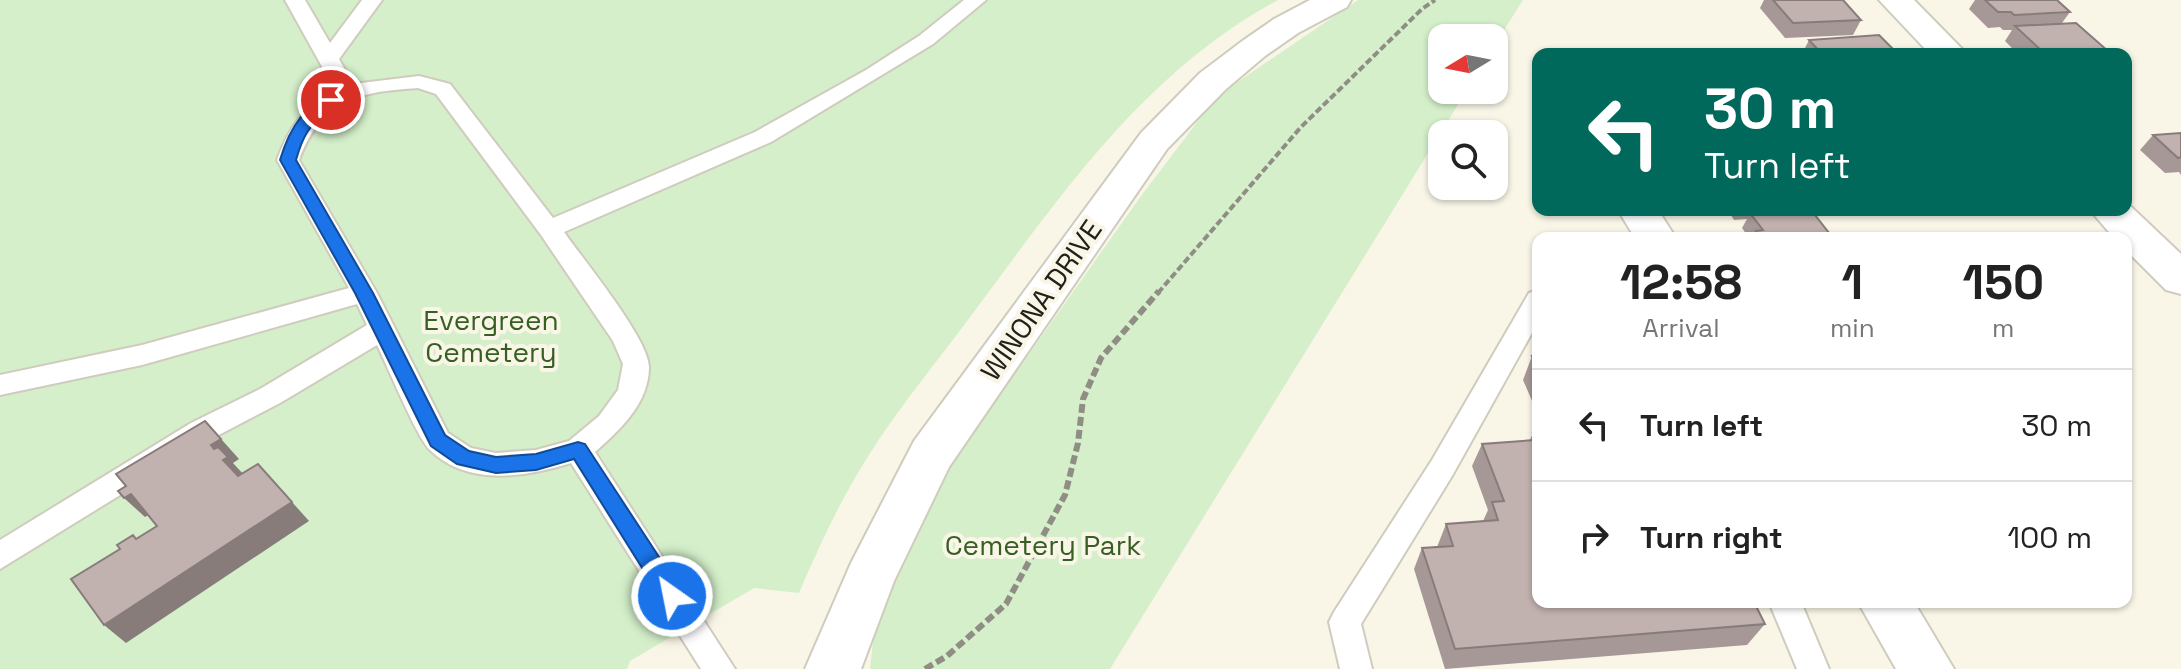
<!DOCTYPE html>
<style>
:root{--surface:#fff;--page:#f6f6f6;--text:#222;--muted:#767676;--line:#e0e0e0}
body{margin:0;font-family:"Space Grotesk",sans-serif;background:var(--page);color:var(--text);height:100vh;display:flex;flex-direction:column;font-size:30px;white-space:nowrap}
*{box-sizing:border-box;margin:0}
p{font-size:26px;color:var(--muted)}
.icon{flex:none;width:44px;height:44px;fill:none;stroke:currentColor;stroke-width:2;stroke-linecap:round;stroke-linejoin:round}
.map{position:relative;flex:1;overflow:hidden}
.details{position:absolute;left:1532px;top:232px;width:600px;height:376px;display:flex;flex-direction:column;background:var(--surface);border-radius:16px;box-shadow:0 2px 6px #0004}
.details>*{flex:none}
.banner{position:absolute;left:1532px;top:48px;width:600px;height:168px;border-radius:16px;box-shadow:0 2px 6px #0004;background:#00695c;color:#fff;overflow:hidden}
.needle{width:52px;rotate:260deg}
.controls{position:absolute;left:1428px;top:24px;display:grid;gap:16px}
.controls a{display:grid;place-items:center;width:80px;height:80px;border-radius:16px;background:var(--surface);box-shadow:0 2px 6px #0004;font-size:40px}
.pin{position:absolute;display:grid;place-items:center;width:68px;height:68px;color:#fff;margin:-34px;border:4px solid #fff;border-radius:50%;box-shadow:0 2px 8px #0007}
.me{position:absolute;width:88px;margin:-44px;rotate:327deg;stroke-linejoin:round;filter:drop-shadow(0 0 6px #0008)}
.turn{display:flex;align-items:center;gap:28px;height:168px;padding:0 40px;font-size:36px}
.turn .icon{width:104px;height:104px;stroke-width:2.5}
.turn b{display:block;font-size:56px;line-height:68px}
.eta{display:flex;justify-content:space-evenly;align-items:center;height:136px;text-align:center}
.eta b{font-size:48px;font-weight:800;line-height:56px}
ul{padding:0;list-style:none}
li{display:flex;align-items:center;gap:24px;height:112px;padding:0 40px;border-top:2px solid var(--line)}
li div{flex:1}
li b{display:block;font-size:30px}
li em{font-style:normal}
.map>svg:first-child{display:block}
.green{fill:#d4efca}
.lines{fill:none;stroke-linecap:round;stroke-linejoin:round}
.service-casing{stroke:#cfccbe;stroke-width:4}
.minor-casing{stroke:#cfccbe;stroke-width:4}
.tertiary-casing{stroke:#cfccbe;stroke-width:4}
.path-far1{stroke:#908e84;stroke-width:4;stroke-dasharray:7 3;stroke-linecap:butt}
.path{stroke:#908e84;stroke-width:6;stroke-dasharray:9 4;stroke-linecap:butt}
.service{fill:#fff;fill-rule:evenodd}
.minor{fill:#fff;fill-rule:evenodd}
.tertiary{fill:#fff;fill-rule:evenodd}
.wall{fill:#a69896}
.shaded-wall{fill:#877c7a}
.building{fill:#c1b1af;stroke:#877c7a;stroke-width:2}
.route{fill:#1a73e8;stroke:#114b97;stroke-width:2}
.labels{text-anchor:middle;stroke-width:8;stroke-linejoin:round;paint-order:stroke}
.street-label{font-size:28px;fill:#22201b;stroke:#f9f6e7}
.park-label{font-size:28px;fill:#365f23;stroke:#f9f6e7}
</style>
<div class="map">
<svg width="2181" height="669" viewBox="0 0 2181 669">
<rect width="100%" height="100%" fill="#f9f6e7"/>
<path class="green" d="M0 0H1278C1147 71 1066 188 979 305 942 356 900 405 867 458 840 501 819 546 799 593L754 588 630 661 627 669H0Z
M1358 0H1523L1494 46V38H1442V90H1467L1110 669H870L874 632 887 586 943 475 1141 196 1217 96Z"/>
<g class="lines">
<g class="service-casing">
<path id="service" d="M285 0H305L330 43 362 0H382L339 59 353 84 419 76 450 84 553 218 755 132 866 70 919 36 964 0H986L933 44 771 142 564 232C582 258 649 339 649 367 649 403 620 430 595 452L735 669H701L571 463C526 477 468 487 430 450 417 438 387 365 377 345L280 403 211 439 0 569V540L191 423 260 389 367 325 357 304 142 365 0 395V375L142 345 349 288 277 160C288 130 304 103 335 90ZM418 88 436 94 541 235 613 341 623 364 618 390 599 416 569 441 536 450 496 453 471 448 448 433 377 293 299 160C322 99 358 92 418 88Z
M1538 290V322L1452 476 1361 624 1372 669H1340L1329 622 1334 612 1432 460 1529 293Z
M1769 602H1801L1829 669H1797Z"/>
</g>
<g class="minor-casing">
<path id="minor" d="M1879 0H1914L1967 54H1930Z
M2126 202 2181 254V294L2166 290 2126 250V238H2114L2090 210H2126Z
M1618 210H1658L1676 238H1635Z
M1858 602H1914L1954 669H1896Z"/>
</g>
<g class="tertiary-casing">
<path id="tertiary" d="M1310 0H1351L1347 7 1298 33 1265 56 1226 89 1167 149 949 467 894 581 861 669H805L851 563 914 441 1141 133 1200 73 1241 42 1274 19Z"/>
</g>
<path class="path-far1" d="M1158 293 1301 127 1422 9 1435 0"/>
<path class="path" d="M925 669 947 656 1006 604 1065 495 1078 443 1083 399 1101 358 1159 291"/>
<use href="#service" class="service"/>
<use href="#minor" class="minor"/>
<use href="#tertiary" class="tertiary"/>
</g>
<path class="wall" d="M1764 0H1843L1861 20 1853 35 1785 38 1760 8Z
M1975 0H2057L2070 12 2062 23 2108 51 2105 54H2018L2005 41 2012 30H2003L2000 27 1988 28 1969 9Z
M1809 40 1898 54H1802Z
M2181 133V175L2179 172 2165 173 2140 150 2153 135Z
M1728 210H1811L1833 238H1749L1742 228 1747 219 1734 220Z
M1532 356H1538V415L1523 380Z
M1533 433 1765 624 1747 645 1445 669 1414 569 1422 548 1437 547 1446 524 1483 521 1488 510 1472 466 1482 444 1530 440Z"/>
<path class="shaded-wall" d="M205 421 239 459 233 463 246 477 241 480 211 445Z
M131 494 152 513 145 517 124 498Z
M292 502 309 521 126 643 104 625Z"/>
<path class="building" d="M1773 0H1843L1861 20 1793 23Z
M1985 0H2057L2070 12 2014 15 2011 12H1998Z
M2076 23 2108 51 2085 52 2087 54H2058L2056 52 2044 53 2015 26Z
M1879 35 1898 54H1822L1809 40Z
M2181 133V157L2178 158 2153 135Z
M1779 210H1811L1833 238H1761L1756 231 1763 230 1750 213Z
M1532 356H1538V369Z
M205 421 221 439 211 445 214 449 218 447 228 457 223 460 238 476 258 464 292 502 104 625 71 579 120 549 117 545 133 535 136 539 157 526 131 494 124 498 118 491 126 486 116 474Z
M1533 433H1538V602H1754L1765 624 1455 649 1422 548 1453 546 1446 524 1498 520 1492 502 1504 501 1482 444 1535 440Z"/>
<path class="route" d="M331 96 338 100C315 124 306 124 296 160L373 293 445 435 469 451 496 457 536 454 578 442 585 444 680 589 683 596 680 603 672 606 664 603 574 459 536 470 496 473 457 464 431 446 355 293 280 160C288 133 302 105 331 96Z"/>
<g class="labels">
<g class="street-label">
<text transform="translate(1041 300) rotate(-55)" y="10">WINONA DRIVE</text>
</g>
<g class="park-label">
<text x="491" y="330">Evergreen<tspan x="491" dy="32">Cemetery</tspan></text>
<text x="1043" y="555">Cemetery Park</text>
</g>
</g>
</svg>
<div class="controls">
<a><svg class="needle" viewBox="-14 -14 28 28"><path d="M0-13l5 13h-10z" fill="#e53935"/><path d="M0 13l5-13h-10z" fill="#767676"/></svg></a>
<a><svg class="icon" aria-label="search" viewBox="0 0 24 24"><circle cx="10" cy="10" r="6"/><path d="M15 15l6 6"/></svg></a>
</div>
<div class="pin" style="left:331px;top:100px;background:#d93025"><svg class="icon" aria-label="arrive" viewBox="0 0 24 24"><path d="M6 21V4h12l-3 4 3 4H6"/></svg></div>
<svg class="me" style="left:672px;top:596px" viewBox="-20 -20 40 40"><circle r="17" fill="#1a73e8" stroke="#fff" stroke-width="3"/><path d="M0-11L8 9 0 5-8 9z" fill="#fff"/></svg>
<div class="banner">
<div class="turn"><svg class="icon" aria-label="left" viewBox="0 0 24 24"><path d="M17 20v-9H6M10 6l-5 5 5 5"/></svg><div><b>30 m</b>Turn left</div></div>
</div>
<section class="details">
<div class="eta">
<div><b>12:58</b><p>Arrival</p></div>
<div><b>1</b><p>min</p></div>
<div><b>150</b><p>m</p></div>
</div>
<ul>
<li><svg class="icon" aria-label="left" viewBox="0 0 24 24"><path d="M17 20v-9H6M10 6l-5 5 5 5"/></svg><div><b>Turn left</b></div><em>30 m</em></li>
<li><svg class="icon" aria-label="right" viewBox="0 0 24 24"><path d="M7 20v-9h11M14 6l5 5-5 5"/></svg><div><b>Turn right</b></div><em>100 m</em></li>
</ul>
</section>
</div>
